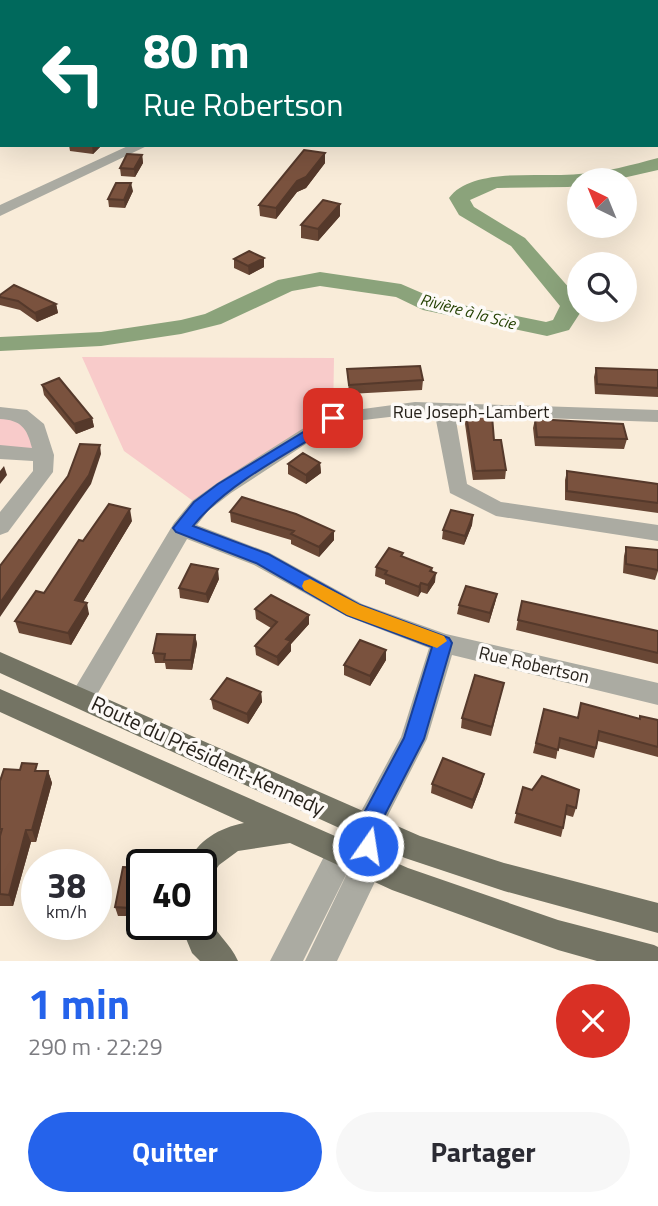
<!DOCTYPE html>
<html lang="fr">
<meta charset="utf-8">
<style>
:root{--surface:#fff;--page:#f7f7f7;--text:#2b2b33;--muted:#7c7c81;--accent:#2563eb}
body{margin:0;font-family:"Titillium Web",sans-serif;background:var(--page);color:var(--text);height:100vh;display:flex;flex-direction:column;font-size:26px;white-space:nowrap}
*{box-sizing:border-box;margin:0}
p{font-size:23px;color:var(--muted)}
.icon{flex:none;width:38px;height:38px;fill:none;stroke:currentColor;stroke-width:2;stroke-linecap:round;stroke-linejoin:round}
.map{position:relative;height:961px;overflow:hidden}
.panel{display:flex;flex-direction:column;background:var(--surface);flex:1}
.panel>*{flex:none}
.hud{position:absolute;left:0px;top:0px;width:658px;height:147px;box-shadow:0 7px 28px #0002;background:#00695c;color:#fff;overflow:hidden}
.needle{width:46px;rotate:317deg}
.tools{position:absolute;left:567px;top:168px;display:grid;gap:14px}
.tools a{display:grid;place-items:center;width:70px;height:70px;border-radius:50%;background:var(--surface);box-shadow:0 7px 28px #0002;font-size:35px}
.speed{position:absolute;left:21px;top:849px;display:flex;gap:14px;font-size:35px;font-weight:700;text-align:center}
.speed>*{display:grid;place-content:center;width:91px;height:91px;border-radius:50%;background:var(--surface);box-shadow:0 7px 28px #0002;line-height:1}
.speed small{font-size:18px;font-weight:400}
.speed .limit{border:4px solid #111;border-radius:10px;background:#fff;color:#111}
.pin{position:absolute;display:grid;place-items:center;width:60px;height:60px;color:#fff;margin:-30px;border-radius:14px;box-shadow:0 4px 10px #0006}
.me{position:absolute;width:77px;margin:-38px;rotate:13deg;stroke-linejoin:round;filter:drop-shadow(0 0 5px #0008)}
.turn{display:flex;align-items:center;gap:24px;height:147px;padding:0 28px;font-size:32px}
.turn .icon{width:91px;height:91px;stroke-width:2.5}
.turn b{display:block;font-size:49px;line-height:60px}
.round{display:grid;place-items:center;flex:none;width:74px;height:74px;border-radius:37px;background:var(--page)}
.overview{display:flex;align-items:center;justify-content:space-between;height:119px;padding:0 28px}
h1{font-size:42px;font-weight:700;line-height:52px;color:var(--accent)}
.cta{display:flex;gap:14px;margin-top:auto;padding:14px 28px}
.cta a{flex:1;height:80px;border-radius:42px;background:var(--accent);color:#fff;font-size:28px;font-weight:700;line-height:80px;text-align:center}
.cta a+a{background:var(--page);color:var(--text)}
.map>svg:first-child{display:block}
.green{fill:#f8cbca}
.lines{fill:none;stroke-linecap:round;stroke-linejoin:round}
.river{fill:#8ba37b;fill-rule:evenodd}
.minor{fill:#ababa2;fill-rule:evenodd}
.major{fill:#747464;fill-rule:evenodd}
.wall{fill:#694735}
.shaded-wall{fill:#55392b}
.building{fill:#7a523e;stroke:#55392b;stroke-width:2}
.route{fill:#2563eb;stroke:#184099;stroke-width:2}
.slow{fill:#f59e0b}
.labels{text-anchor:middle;stroke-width:7;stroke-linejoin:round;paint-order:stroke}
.far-water-label{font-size:16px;font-style:italic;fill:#244103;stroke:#fdfaf7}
.street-label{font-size:18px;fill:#27221b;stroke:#fdfaf7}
.near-street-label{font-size:21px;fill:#27221b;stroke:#fdfaf7}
</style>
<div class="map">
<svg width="658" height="961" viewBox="0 0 658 961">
<rect width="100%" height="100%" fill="#f9ecd9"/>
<path class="green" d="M82 357 334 358 333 418 200 506 124 451Z
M0 413 20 414 44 455 0 452Z"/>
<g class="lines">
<path class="river" d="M658 158V170L614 180H579V186L568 187 497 188 470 200 474 207 525 238 579 299V310H582L569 330 547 336 423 310 396 297 320 286 292 291 221 324 181 334 101 346 0 351V337L101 332 181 320 205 314 278 280 320 272 401 284 438 300 546 322 553 320 560 306 511 246 459 215 449 198C472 166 544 178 579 174 606 172 632 165 658 158Z"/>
<path class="minor" d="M419 0H432L418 2Z
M130 145H149L0 216V205Z
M415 402 658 410V422L455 415 467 484 501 502 658 525V541L496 516 450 493 435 415 415 414 338 423 231 493 208 511 197 525 270 553 362 604 446 634 658 683V705L452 655 427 739 381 829 383 865 337 961H305L353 861 303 961H270L331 843 357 819 401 737 429 648 346 616 254 565 187 539 91 705 82 709 73 705 69 698 174 523 192 501 217 483 326 414Z
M0 407 27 410 44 424 54 455 53 472 8 532 0 535V512L33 471V461L0 459V445L32 448C27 428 21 420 0 419Z"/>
<path class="major" d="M0 652 420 836 504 863 658 903V933L504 891 405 858 0 673Z
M0 689 408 868 558 920 654 945 658 947V961H597L558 950 392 890 290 843 238 851 219 865 211 877 201 881V864H187C198 840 219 828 244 823L0 712Z
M201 911 206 913C214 932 230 943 238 961H200L192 953 180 924H201Z"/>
</g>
<path class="wall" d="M69 145H102L93 154 70 151Z
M325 153V163L306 188 297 192 276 219 260 216 259 205Z
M142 155 143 163 135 177 121 176 120 168Z
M133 191 125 208 109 207 108 199Z
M340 216 318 241 301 238V225Z
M264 258V267L249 275 234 268V259Z
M0 295 56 304 58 313 37 322 20 310 0 305Z
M596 368 658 370V397L595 394 594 377Z
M347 369 423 380 422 390 349 394Z
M42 385 92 418 94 427 76 434 44 395Z
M466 415 506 470 505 479 473 480 465 424Z
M535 419 627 439 624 449 535 446 533 428Z
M320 463 321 473 306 484 288 474V464Z
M567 471 658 484V513L565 500V480Z
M230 512 334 531V540L319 557 291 544V540L231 522Z
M473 515 472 525 464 545 442 539 443 530Z
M132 521 83 602 89 614 71 645 19 633 15 621 44 593 83 541Z
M626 547 658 550V571L655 580 623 573 624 556Z
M403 557 432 568 435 582 427 594 421 592 418 597 385 584V580L375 576 376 567Z
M219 579 208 603 180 598 179 588Z
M497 594 495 603 489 623 457 614 459 605Z
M255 609 309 624 291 644V651L278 666 256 655 255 646 271 628 256 619Z
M518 620 658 631V664L516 630Z
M195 635 197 644 192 670 166 669 165 663H155L153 653Z
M386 660 370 686 344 675V665Z
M504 683 491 736 461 728 462 718Z
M261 692 262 702 248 724 213 709 211 699Z
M581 703 639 719 640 716 658 720V757L598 741 594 758 558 748 556 759 533 753 544 709 578 718Z
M39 771H48L52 783 36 842H31L13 906H0V781Z
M484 774 482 783 472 809 431 793 432 784Z
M523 787 576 808 573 817 566 815 561 837 514 823Z
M142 868V923L130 922 128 916H118L115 907Z"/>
<path class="shaded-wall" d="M2 117V136L0 138V119Z
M92 145H102L93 154Z
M325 153V163L306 188 297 192 276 219V208L297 181Z
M142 155 143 163 135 177 134 169Z
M131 183 133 191 125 208 124 200Z
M340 204V216L318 241V229Z
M264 258V267L249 275 248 266Z
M56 304 58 313 37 322 35 313Z
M92 418 94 427 76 434 74 424Z
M100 445 101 454 91 484 0 617V603Z
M320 463 321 473 306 484V475Z
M4 466 7 475 0 484V471Z
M130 509 132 521 77 612 75 600Z
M473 515 472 525 464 545 465 536Z
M334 531V540L319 557V547Z
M218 569 219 579 208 603 206 594Z
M436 573 435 582 427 594 428 585Z
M421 583V592L418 597 419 587Z
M497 594 495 603 489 623 490 613Z
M87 603 89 614 71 645 68 633Z
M309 615V624L291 644V651L278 666 277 657 286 639Z
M195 635 197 644 192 670 191 660Z
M386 650V660L370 686V676Z
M261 692 262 702 248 724 247 714Z
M48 771 52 783 36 842 32 830Z
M484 774 482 783 472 809 473 800Z
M26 830 31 842 13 906 9 895Z"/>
<path class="building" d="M234 0H285L284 2H231Z
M0 79H2V117L0 119Z
M304 150 325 153 306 177 297 181 276 208 259 205Z
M127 154 142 155 134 169 120 168Z
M116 183H131L124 200 108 199Z
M323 200 340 204 318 229 301 225Z
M249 251 264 258 248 266 234 259Z
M14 285 56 304 35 313 18 301 0 297V295Z
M420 366 423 380 349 385 347 369Z
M596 368 658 370V388L597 384Z
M59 378 92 418 74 424 42 385Z
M466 415 492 416 494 440H501L506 470 475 471Z
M535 419 623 424 627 439 537 437Z
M80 444 100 445 89 475 0 603V566L68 476Z
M303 453 320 463 306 475 288 464Z
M567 471 658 484V503L567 491Z
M242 497 296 514 334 531 319 547 291 534 294 531 230 512Z
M109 504 130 509 75 600 87 603 68 633 15 621 36 591 44 593 79 540 83 541Z
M451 510 473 515 465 536 443 530Z
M626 547 658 550V570L626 564Z
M389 548 403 553 401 556 432 568 430 571 436 573 428 585 421 583 419 587 385 574 387 571 376 567Z
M191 564 218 569 206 594 179 588Z
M466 586 497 594 490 613 459 605Z
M271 595 309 615 286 639 291 641 277 657 255 646 277 622 255 609Z
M522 601 658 631V653L518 620Z
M157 634 195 635 191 660H164L165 654 153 653Z
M360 640 386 650 370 676 344 665Z
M475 675 504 683 492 727 462 718Z
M227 678 261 692 247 714 211 699Z
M581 703 640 719V716L658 720V747L599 731 596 748 560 738 558 750 536 743 544 709 578 718Z
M443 758 484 774 473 800 432 784Z
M22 763 37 764 35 771H48L32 830H26L9 895 0 894V836L2 829H0V781L4 769 20 770Z
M542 776 579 790 576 808 567 805 563 828 516 813 523 787 532 790Z
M153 859 170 860V864H152Z
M123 867 142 868V914H127L129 908 115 907Z"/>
<path class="route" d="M333 414 341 418 339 422C292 451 227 483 193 526L268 554 360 605 449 638 452 643 424 739 378 828 379 846 375 854 368 857 360 854 356 828 404 738 432 647 347 615 256 563 176 532 173 528 194 502 218 484Z"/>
<path class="slow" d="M310 579 360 605 444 636 447 641 437 648 347 615 304 590 302 586 304 581Z"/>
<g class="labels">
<g class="far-water-label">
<text transform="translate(468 311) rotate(15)" y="6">Rivière à la Scie</text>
</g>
<g class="street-label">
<text x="471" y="418">Rue Joseph-Lambert</text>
<text transform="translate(534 665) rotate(13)" y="6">Rue Robertson</text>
</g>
<g class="near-street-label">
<text transform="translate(208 756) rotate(25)" y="7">Route du Président-Kennedy</text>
</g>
</g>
</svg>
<div class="tools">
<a><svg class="needle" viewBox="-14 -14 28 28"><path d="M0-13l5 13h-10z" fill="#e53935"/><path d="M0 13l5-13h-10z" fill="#7c7c81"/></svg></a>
<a><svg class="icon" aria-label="search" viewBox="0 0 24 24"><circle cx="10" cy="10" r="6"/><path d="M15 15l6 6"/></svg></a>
</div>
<div class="speed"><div>38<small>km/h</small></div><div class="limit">40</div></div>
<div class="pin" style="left:333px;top:418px;background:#d93025"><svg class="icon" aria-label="arrive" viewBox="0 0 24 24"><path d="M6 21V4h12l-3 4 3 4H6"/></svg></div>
<svg class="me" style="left:368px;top:846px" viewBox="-20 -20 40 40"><circle r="17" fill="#2563eb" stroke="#fff" stroke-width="3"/><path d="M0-11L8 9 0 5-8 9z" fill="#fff"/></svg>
<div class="hud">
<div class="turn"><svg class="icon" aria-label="left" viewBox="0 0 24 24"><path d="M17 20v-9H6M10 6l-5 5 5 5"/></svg><div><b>80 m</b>Rue Robertson</div></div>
</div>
</div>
<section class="panel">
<div class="overview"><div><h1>1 min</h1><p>290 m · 22:29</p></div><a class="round" style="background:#d93025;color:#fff"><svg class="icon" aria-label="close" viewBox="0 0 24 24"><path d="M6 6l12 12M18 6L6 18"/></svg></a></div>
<div class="cta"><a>Quitter</a><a>Partager</a></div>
</section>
